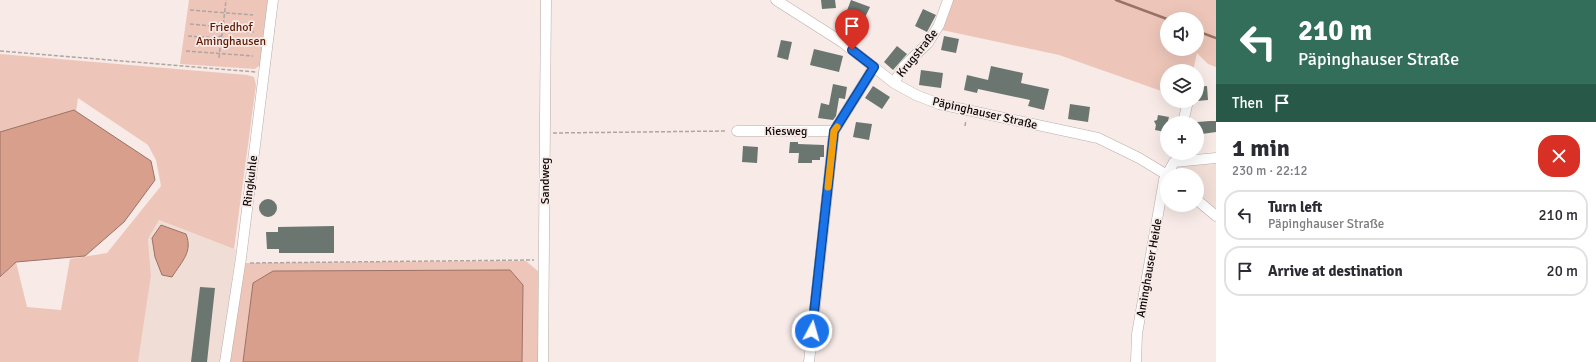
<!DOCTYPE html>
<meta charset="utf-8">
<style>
:root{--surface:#fff;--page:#f2f2f3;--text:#2b2b33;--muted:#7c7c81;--line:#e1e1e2}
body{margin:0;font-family:Signika,sans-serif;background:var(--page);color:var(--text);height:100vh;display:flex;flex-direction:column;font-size:15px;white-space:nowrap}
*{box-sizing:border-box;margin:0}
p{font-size:13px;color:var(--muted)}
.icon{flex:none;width:22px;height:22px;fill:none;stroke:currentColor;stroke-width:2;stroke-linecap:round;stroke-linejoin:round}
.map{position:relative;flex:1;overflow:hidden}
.details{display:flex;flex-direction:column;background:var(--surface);width:380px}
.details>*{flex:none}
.hud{background:#326e59;color:#fff;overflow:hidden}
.fabs{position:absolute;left:1160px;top:12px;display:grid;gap:8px}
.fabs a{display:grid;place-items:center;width:44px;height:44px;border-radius:50%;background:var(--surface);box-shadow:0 4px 16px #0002;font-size:20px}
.pin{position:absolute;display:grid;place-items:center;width:34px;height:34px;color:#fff;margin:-41px -17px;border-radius:50% 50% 50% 0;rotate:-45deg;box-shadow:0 0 4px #0007}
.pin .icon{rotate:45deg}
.me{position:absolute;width:44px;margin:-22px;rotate:6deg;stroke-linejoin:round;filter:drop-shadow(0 0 3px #0008)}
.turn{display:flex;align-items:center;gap:14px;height:84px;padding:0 16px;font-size:18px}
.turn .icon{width:52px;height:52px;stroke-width:2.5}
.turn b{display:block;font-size:28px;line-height:34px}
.then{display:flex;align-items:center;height:38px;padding:0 16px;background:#0003;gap:8px;font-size:15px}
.round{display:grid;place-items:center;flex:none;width:42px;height:42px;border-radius:16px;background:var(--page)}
.headline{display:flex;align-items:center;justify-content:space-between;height:68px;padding:0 16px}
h1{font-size:24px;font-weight:800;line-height:30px}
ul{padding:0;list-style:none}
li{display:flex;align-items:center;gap:12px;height:50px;margin:0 8px 6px;padding:0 8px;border:2px solid var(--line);border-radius:16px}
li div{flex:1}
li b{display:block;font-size:15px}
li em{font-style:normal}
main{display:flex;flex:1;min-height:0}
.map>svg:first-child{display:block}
.built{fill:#f0ddd6}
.green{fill:#edc6b9;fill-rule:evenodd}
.water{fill:#d89f8d;stroke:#9b7265}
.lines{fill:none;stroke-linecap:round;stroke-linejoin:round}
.stream{stroke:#9b7265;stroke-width:2.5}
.building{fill:#6b7671}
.street-casing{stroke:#b8ada9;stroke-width:11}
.path{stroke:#afa5a2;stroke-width:1.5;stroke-dasharray:4 2;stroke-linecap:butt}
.street{stroke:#fff;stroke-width:10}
.route-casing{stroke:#114b97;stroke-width:10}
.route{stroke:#1a73e8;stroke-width:7}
.slow{stroke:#f59e0b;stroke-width:7}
.labels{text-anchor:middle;stroke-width:3.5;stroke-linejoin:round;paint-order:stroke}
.park-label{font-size:12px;fill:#5e1b03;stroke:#f7eae7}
.street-label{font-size:12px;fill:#0e0a09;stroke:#f7eae7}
</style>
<main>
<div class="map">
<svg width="1216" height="362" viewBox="0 0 1216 362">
<rect width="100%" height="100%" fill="#f7eae7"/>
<path class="built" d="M1216 163V210L1197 193V175H1178L1176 173 1177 167Z
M159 220 236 250 221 362H138L151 276 148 239Z"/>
<path class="green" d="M189 0H270L260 65 255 69 180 64Z
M949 0H1216V67L1208 64 1197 53 1193 71H1167V93L1059 55 942 30ZM1167 19H1197V49H1167Z
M0 54 247 75 254 77 256 85 234 249 159 220 148 239 151 276 138 362H0V278L16 262 27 307 61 310 70 259 107 253 161 186 156 160 148 145 78 98 76 112 74 110 0 132Z
M526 261 539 272 538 362H522L523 285 510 270 273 271 253 283 243 362H228L242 263Z"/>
<path class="water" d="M74 110 151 161 155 180 124 222 85 256 16 262 0 277V132Z
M161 225 186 234C193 252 182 261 172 277L162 275 155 257 152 238Z
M510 270 523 285 522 362H243L253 283 273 271Z"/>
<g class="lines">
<path class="stream" d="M1116 0 1167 19
M1197 31 1216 38"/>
</g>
<path class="building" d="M821 0H835L836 8 822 9Z
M851 0 870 7 855 38 842 30 852 15 846 13Z
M923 9 936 15 927 32 915 26Z
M944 36 959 39 956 53 941 50Z
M781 40 792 42 788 60 777 57Z
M897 46 907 54 893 70 884 62Z
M814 49 843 56 839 72 810 65Z
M991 66 1023 73 1021 83 1049 89 1044 110 1028 106 1030 100 978 89 977 93 964 90 967 75 988 80Z
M921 70 943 73 941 88 919 85Z
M833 84 847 87 845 99 839 98 836 116 833 120 818 118 821 103 829 105Z
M873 86 890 97 882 109 865 98Z
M1207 86 1208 100 1197 101V87Z
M1070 104 1090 107 1088 122 1068 119Z
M1158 115 1169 117 1165 132 1155 130 1156 125 1154 121 1157 120Z
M1210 121H1216V132L1202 134V132H1197V122Z
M856 122 872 124 869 140 853 137Z
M790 142H798V144L824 145V157H820V160H812V163H798L799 153H789Z
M743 146 758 147 757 163 742 162Z
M259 208a9 9 0 1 1 18 0a9 9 0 1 1-18 0Z
M334 226V253H279V249H267L266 232H278V227Z
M200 287 215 288 207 362H191Z"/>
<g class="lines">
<g class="street-casing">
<path id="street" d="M776 0 842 42 894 83 916 95 939 104 1098 138 1139 158 1167 175
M894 83 904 66 928 43 939 25 948 0
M1183 123 1188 101
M737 131H834
M1197 200 1216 216
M225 362 241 258 273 0
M543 362 546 0
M809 362 834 131 874 67
M1136 362 1137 334 1164 180 1174 162 1216 158"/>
</g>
<path class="path" d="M190 10 253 15
M190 24 222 27
M222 30 254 32
M219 38a2 2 0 1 1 4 0a2 2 0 1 1-4 0Z
M188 36 219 38
M222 36 226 0
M223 38 259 41
M0 51 256 72
M186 51 253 56
M219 58 221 40
M965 126 966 120
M553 133 727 131
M250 263 534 260"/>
<use href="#street" class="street"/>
</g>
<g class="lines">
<g class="route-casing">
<path id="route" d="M812 331 834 131 874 67 852 50"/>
</g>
<use href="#route" class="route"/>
<path class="slow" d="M828 187 834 131 837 127"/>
</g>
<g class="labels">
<g class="park-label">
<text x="231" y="31">Friedhof<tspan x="231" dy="14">Aminghausen</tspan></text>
</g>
<g class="street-label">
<text transform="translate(917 53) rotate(-51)" y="4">Krugstraße</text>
<text transform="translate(985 113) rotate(13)" y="4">Päpinghauser Straße</text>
<text x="786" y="135">Kiesweg</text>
<text transform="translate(250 181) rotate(-83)" y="4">Ringkuhle</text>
<text transform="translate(545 181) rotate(-90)" y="4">Sandweg</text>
<text transform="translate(1149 268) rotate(-80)" y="4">Aminghauser Heide</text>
</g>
</g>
</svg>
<div class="fabs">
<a><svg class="icon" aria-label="sound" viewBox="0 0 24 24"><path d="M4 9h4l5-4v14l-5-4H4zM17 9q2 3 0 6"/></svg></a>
<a><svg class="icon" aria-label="layers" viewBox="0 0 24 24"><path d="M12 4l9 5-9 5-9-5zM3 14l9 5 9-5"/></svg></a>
<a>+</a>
<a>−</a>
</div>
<div class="pin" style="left:852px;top:50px;background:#d93025"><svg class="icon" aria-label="arrive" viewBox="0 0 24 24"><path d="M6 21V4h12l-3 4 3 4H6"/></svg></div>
<svg class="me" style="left:812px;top:331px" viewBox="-20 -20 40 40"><circle r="17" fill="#1a73e8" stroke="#fff" stroke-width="3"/><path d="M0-11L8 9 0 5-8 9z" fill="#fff"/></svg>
</div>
<section class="details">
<div class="hud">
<div class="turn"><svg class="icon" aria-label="left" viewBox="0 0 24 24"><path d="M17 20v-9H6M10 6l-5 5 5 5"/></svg><div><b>210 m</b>Päpinghauser Straße</div></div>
<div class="then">Then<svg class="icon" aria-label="arrive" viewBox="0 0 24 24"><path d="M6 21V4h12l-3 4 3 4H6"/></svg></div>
</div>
<div class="headline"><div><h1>1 min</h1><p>230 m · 22:12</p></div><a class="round" style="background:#d93025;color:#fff"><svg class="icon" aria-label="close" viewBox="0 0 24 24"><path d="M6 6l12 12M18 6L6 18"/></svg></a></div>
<ul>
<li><svg class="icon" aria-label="left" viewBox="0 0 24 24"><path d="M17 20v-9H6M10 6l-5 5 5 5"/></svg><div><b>Turn left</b><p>Päpinghauser Straße</p></div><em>210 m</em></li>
<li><svg class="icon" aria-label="arrive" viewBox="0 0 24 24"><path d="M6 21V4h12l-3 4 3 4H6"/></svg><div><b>Arrive at destination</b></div><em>20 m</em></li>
</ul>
</section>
</main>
